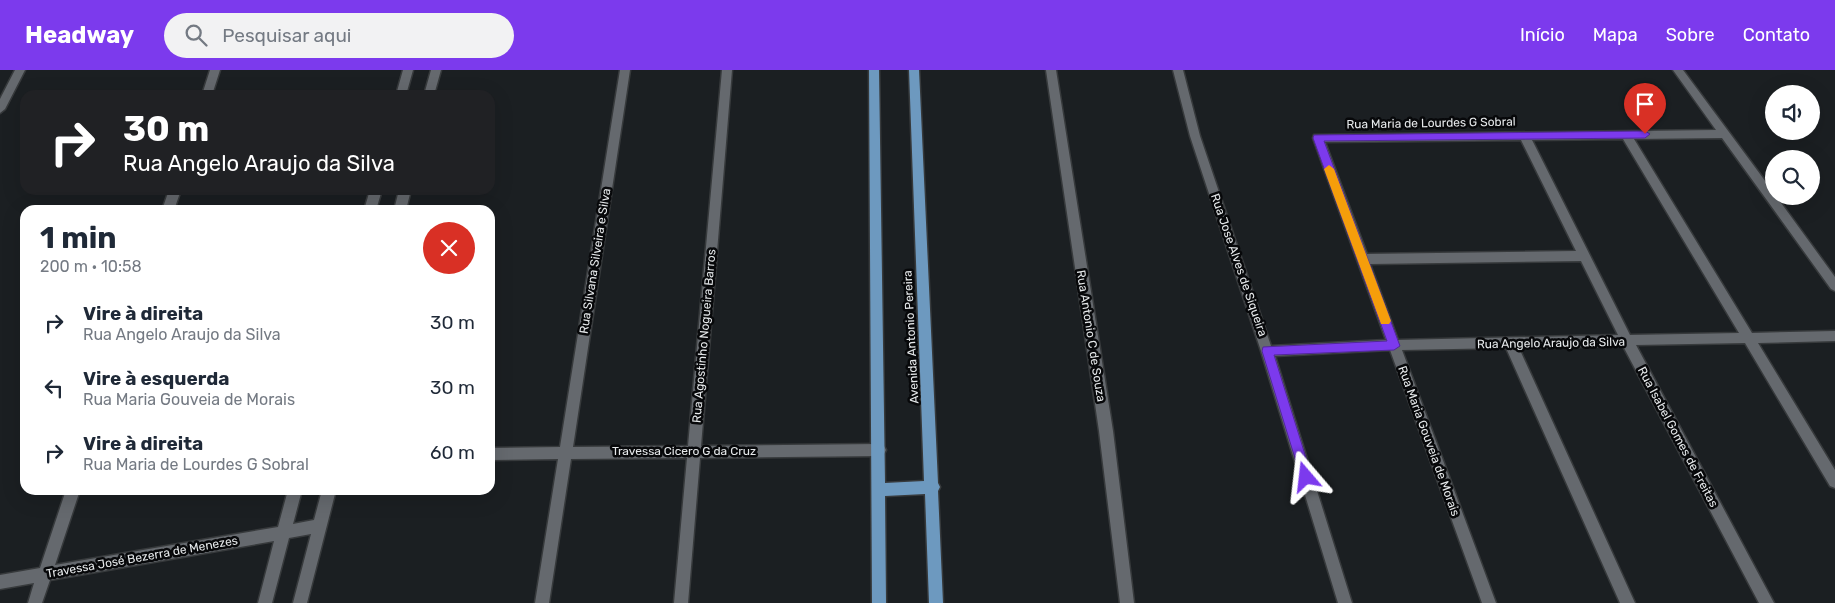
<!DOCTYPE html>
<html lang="pt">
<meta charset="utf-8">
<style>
:root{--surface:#fff;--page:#f2f2f3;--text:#1f2937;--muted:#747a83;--accent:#7c3aed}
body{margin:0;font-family:Rubik,sans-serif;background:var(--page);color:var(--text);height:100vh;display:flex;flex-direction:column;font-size:19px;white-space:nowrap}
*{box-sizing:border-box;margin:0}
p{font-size:16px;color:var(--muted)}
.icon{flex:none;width:28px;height:28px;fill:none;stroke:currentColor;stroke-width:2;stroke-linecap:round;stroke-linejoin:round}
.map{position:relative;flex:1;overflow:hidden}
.side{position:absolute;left:20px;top:135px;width:475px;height:290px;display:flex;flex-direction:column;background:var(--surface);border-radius:15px;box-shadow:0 5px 20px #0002}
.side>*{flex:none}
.top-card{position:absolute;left:20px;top:20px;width:475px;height:105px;border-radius:15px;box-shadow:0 5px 20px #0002;background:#202124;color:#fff;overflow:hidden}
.tools{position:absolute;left:1765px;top:15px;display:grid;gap:10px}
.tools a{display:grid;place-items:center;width:55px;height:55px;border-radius:50%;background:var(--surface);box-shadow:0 5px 20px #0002;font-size:25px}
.pin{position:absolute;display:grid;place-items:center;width:42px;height:42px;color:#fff;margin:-51px -21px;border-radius:50% 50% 50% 0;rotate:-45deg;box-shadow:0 0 5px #0007}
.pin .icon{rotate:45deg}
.me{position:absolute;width:55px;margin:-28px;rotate:343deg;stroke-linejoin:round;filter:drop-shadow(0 0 4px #0008)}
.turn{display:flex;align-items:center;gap:18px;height:105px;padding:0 20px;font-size:22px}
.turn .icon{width:65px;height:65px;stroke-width:2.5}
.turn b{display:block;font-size:35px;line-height:42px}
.round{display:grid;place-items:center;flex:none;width:52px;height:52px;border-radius:26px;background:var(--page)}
.headline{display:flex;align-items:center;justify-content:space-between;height:85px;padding:0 20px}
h1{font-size:30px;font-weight:700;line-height:38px}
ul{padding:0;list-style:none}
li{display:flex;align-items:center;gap:15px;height:65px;padding:0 20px}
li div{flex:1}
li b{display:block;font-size:19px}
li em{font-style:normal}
header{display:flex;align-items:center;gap:30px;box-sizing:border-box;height:70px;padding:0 25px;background:var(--accent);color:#fff}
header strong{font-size:24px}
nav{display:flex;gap:28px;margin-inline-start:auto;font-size:18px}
.search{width:350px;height:45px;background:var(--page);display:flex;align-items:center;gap:12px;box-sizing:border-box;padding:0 18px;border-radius:28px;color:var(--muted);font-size:19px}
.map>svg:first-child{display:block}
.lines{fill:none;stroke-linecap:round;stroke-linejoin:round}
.minor-casing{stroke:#373a3c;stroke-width:3}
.major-casing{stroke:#373a3c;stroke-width:3}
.minor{fill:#65696e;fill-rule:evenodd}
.major{fill:#6d99bf;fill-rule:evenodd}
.route{fill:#7c3aed;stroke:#51269a}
.slow{fill:#f59e0b}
.labels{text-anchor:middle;stroke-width:5;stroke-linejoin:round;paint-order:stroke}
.street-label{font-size:12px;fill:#e6e9eb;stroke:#07080a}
</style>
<header>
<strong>Headway</strong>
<div class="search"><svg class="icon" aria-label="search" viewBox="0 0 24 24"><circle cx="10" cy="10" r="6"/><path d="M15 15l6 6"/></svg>Pesquisar aqui</div>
<nav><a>Início</a><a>Mapa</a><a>Sobre</a><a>Contato</a></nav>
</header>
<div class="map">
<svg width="1835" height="533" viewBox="0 0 1835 533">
<rect width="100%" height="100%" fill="#1b1f22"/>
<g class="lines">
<g class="minor-casing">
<path id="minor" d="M15 0H25L5 39 0 43V29Z
M210 0H220L212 25H202Z
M403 0H413L406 25H396Z
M431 0H441L434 25H424Z
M620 0H630L573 377 688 376 722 0H732L701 376 879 374 884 376 886 380 884 384 879 386 700 388 688 533H674L687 388 571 389 549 533H535L558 389 490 390V378L560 377Z
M1046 0H1056L1113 361 1134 533H1120L1099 361Z
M1173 0H1183L1200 66 1271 276 1386 270 1313 68 1314 65 1716 60 1673 0H1683L1774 123V126H1776L1835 207V221L1831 219 1722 68 1634 69 1752 263 1835 261V271L1758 273 1835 400V418L1830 416 1745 273 1636 275 1774 533H1759L1623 276 1519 278 1635 533H1620L1506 278 1402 280 1496 533H1482L1390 280 1275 286 1352 533H1338L1261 281 1190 66ZM1623 69 1739 263 1630 265 1532 70ZM1521 70 1576 181 1367 184 1325 72ZM1581 191 1618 265 1398 270 1370 194Z
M169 120H181L174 140H162Z
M370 120H382L376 140H364Z
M399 120H411L406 140H394Z
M66 420H80L55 495 278 457 288 420H302L293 454 314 450 322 420H336L307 533H293L311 464 289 468 272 533H258L274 471 50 510 42 533H28L34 513 0 519V505L40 498Z"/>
</g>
<g class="major-casing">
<path id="major" d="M869 0H879L885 413 924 411 909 0H919L938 413 940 417 938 421 943 533H929L925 424 885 426 886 533H872Z"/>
</g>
<use href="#minor" class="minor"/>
<use href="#major" class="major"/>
</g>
<path class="route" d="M1645 61 1650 64 1645 68 1324 71 1400 276 1394 280 1274 285 1312 407 1306 413 1302 411 1262 281 1263 277 1387 271 1313 68 1314 65Z"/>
<path class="slow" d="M1329 95 1334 99 1391 251 1389 254H1381L1380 251 1324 99Z"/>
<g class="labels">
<g class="street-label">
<text transform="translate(1431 53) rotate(-1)" y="4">Rua Maria de Lourdes G Sobral</text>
<text transform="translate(595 191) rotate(-81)" y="4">Rua Silvana Silveira e Silva</text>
<text transform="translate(1239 195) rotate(71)" y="4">Rua Jose Alves de Siqueira</text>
<text transform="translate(704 266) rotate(-85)" y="4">Rua Agostinho Nogueira Barros</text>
<text transform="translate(1091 266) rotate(81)" y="4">Rua Antonio C de Souza</text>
<text transform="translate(911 267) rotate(-93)" y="4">Avenida Antonio Pereira</text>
<text transform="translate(1551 273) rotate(-1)" y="4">Rua Angelo Araujo da Silva</text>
<text transform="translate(1678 367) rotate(62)" y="4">Rua Isabel Gomes de Freitas</text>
<text transform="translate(1429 371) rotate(70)" y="4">Rua Maria Gouveia de Morais</text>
<text x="684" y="385">Travessa Cicero G da Cruz</text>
<text transform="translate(142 487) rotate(-10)" y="4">Travessa José Bezerra de Menezes</text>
</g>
</g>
</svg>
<div class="tools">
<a><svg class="icon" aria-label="sound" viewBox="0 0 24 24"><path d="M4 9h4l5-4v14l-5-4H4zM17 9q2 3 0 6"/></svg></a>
<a><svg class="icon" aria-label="search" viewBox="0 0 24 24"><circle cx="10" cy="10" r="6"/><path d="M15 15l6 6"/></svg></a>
</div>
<div class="pin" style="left:1645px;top:64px;background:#d93025"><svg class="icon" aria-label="arrive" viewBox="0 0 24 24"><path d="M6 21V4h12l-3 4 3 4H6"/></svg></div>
<svg class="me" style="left:1306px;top:407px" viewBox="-20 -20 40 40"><path d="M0-17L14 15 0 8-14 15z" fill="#7c3aed" stroke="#fff" stroke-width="4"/></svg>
<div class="top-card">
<div class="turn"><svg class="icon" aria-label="right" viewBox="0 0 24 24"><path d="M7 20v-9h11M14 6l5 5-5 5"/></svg><div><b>30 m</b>Rua Angelo Araujo da Silva</div></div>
</div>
<section class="side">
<div class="headline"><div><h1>1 min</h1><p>200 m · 10:58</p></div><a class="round" style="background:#d93025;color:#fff"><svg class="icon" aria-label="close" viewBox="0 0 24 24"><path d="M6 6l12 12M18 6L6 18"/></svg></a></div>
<ul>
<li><svg class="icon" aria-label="right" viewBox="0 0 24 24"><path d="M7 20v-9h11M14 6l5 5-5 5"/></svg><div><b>Vire à direita</b><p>Rua Angelo Araujo da Silva</p></div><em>30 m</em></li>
<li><svg class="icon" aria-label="left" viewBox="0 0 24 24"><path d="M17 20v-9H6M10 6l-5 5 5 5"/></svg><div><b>Vire à esquerda</b><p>Rua Maria Gouveia de Morais</p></div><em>30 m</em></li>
<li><svg class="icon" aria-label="right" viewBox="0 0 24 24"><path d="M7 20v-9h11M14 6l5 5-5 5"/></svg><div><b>Vire à direita</b><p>Rua Maria de Lourdes G Sobral</p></div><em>60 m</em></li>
</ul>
</section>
</div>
